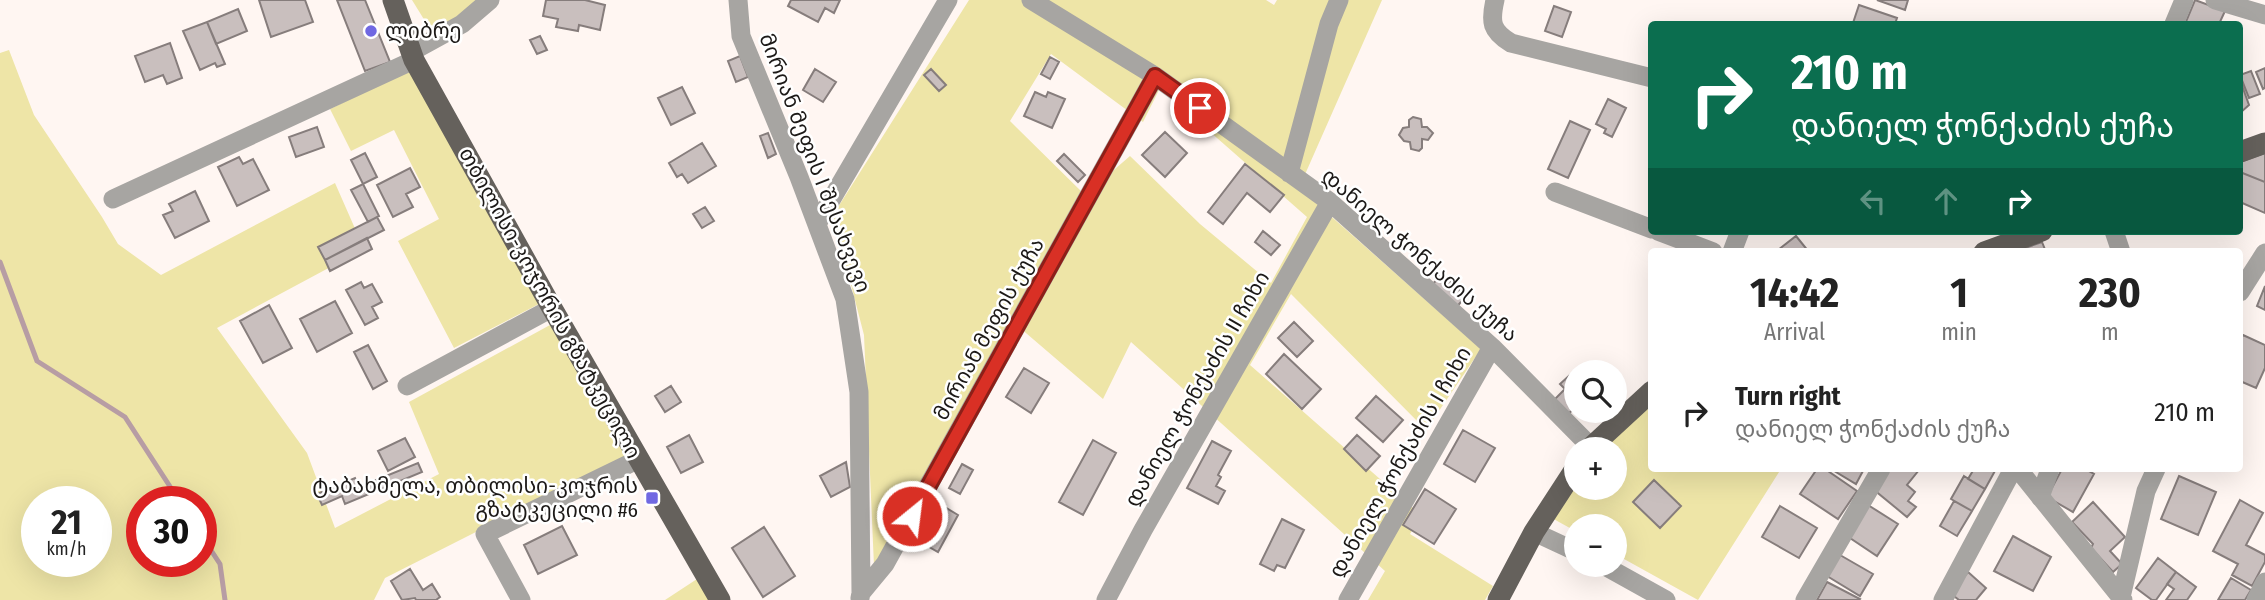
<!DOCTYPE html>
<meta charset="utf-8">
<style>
:root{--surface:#fff;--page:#f6f6f6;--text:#222;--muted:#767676}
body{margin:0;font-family:"Fira Sans Condensed","Noto Sans Georgian",sans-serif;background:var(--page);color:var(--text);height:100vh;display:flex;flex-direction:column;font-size:26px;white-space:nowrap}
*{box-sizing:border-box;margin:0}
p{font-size:23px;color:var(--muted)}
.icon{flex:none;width:38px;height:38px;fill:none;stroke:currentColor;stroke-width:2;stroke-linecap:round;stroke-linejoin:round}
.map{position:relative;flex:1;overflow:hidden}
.drawer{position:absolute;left:1648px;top:248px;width:595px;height:224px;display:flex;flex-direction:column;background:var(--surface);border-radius:7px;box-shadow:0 7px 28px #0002}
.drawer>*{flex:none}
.hud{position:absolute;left:1648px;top:21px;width:595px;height:214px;border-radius:7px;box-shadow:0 7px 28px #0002;background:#0b6e4f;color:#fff;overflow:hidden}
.buttons{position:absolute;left:1564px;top:360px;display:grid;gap:14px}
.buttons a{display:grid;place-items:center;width:63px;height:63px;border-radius:50%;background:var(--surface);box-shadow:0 7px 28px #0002;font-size:35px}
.speed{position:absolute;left:21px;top:486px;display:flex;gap:14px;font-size:35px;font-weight:700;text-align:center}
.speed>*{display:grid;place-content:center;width:91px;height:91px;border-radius:50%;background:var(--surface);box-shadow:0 7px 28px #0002;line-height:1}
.speed small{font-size:18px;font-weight:400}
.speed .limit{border:10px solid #d22;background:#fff;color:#111}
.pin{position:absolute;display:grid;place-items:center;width:60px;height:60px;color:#fff;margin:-30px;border:4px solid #fff;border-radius:50%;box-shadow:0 2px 7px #0007}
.me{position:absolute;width:77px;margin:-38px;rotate:29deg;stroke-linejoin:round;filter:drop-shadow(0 0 5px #0008)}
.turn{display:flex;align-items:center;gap:24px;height:147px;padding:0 28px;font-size:32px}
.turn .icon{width:91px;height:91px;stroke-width:2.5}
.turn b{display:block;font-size:49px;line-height:60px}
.lanes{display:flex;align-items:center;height:66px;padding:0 28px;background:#0003;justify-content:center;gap:35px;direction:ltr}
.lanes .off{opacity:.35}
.eta{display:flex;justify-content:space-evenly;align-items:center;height:119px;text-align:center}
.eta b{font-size:42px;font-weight:700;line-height:49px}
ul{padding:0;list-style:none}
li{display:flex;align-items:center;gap:21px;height:91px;padding:0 28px}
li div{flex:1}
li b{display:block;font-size:26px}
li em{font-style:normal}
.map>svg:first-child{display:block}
.green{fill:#eee5a7;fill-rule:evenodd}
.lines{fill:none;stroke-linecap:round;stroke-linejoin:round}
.stream{stroke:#b79da4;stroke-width:5}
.building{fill:#c9bfbe;stroke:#867d7c;stroke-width:2}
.minor{stroke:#a7a5a2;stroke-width:19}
.major{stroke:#65615c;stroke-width:21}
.route-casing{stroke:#8d1f18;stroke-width:18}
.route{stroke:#d93025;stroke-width:12}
.poi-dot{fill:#7068e2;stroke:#fff;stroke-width:2.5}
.labels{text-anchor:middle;stroke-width:5;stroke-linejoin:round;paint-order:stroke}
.poi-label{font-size:21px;fill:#1c1917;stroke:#fff;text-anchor:start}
.street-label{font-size:21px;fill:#1c1917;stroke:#fff}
</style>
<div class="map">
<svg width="2265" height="600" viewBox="0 0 2265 600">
<rect width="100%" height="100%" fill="#fff6f2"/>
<path class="green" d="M412 0H484L433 34Z
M969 0H1266L1274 5 1277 0H1382L1299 188 1481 349 1426 430 1291 294 1250 365 1421 515 1410 534 1493 586 1485 600H1368L1385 571 1131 342 1103 399 1012 321 874 566 864 335 833 215ZM1051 54 1143 122 1160 88 1307 217 1271 283 1200 224 1130 156 1085 195 1010 121Z
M9 50 34 115 102 217 118 244 161 275 335 183 364 249 217 328 307 453 335 528 439 474 409 402 550 325 628 455 385 578 374 600H0V53ZM37 502H96V562H37ZM142 502H201V562H142Z
M411 69 539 304 454 348 398 241 439 219 394 130 351 151 330 109Z
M1652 405V469H1781L1698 600 1615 554V527H1577V532L1550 517 1577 474V488H1615V450H1598Z
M697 579 710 600H665Z"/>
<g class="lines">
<path class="stream" d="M0 262 37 361 125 417 180 502
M201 535 220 564 225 600"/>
</g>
<path class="building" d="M259 0H305L313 22 271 37Z
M337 0H365L390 62 365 71Z
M546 0H585L605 5 600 30 579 25 578 31 556 27 558 19 543 16Z
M791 0H840L834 13 825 8 818 22 788 6Z
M1877 0H1908L1905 10Z
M2195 0 2225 11 2219 24H2185Z
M1859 5 1897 18 1895 24 1853 23Z
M1554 6 1571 12 1562 37 1545 31Z
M238 9 247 31 216 44 207 22Z
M207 22 225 64 217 67 215 63 200 70 183 31Z
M540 36 547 50 537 54 530 40Z
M170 43 182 78 167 84 163 75 145 82 135 56Z
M740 56 748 77 736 82 728 61Z
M1050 57 1059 62 1050 79 1041 74Z
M2265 68V88L2263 89 2256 72Z
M815 69 836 82 823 102 803 90Z
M931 69 946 85 939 91 924 75Z
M2251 71 2260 94 2249 98 2240 75Z
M2240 80 2249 105 2240 113Z
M682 87 695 113 671 125 658 98Z
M1035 92 1046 97 1048 92 1065 99 1052 128 1024 116Z
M1608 99 1626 108 1612 137 1604 133 1606 129 1596 124Z
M1413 117 1421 119 1422 127H1427L1433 133 1428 140 1422 139V148L1419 151 1411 149 1410 142 1404 141 1399 135 1403 128 1409 127V120Z
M1570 121 1590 130 1568 178 1548 169Z
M317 127 324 147 296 157 289 137Z
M1165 132 1187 153 1165 177 1142 155Z
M768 133 776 154 768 158 760 136Z
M702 143 716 166 688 183 682 174 677 177 669 163Z
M365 153 377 177 363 184 351 160Z
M2265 153V182L2240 172V162Z
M1064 154 1085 175 1078 182 1057 161Z
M239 157 243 164 253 159 269 190 237 206 218 167Z
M1245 164 1284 195 1270 212 1247 193 1223 224 1208 212Z
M410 168 420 187 406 194 413 207 393 217 377 185Z
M2240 172 2265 182V213L2240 202Z
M363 184 379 216 368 222 351 190Z
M195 191 209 221 175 238 163 215 173 211 169 204Z
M705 207 714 221 702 228 693 214Z
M377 217 384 230 325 260 318 247Z
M1263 231 1280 245 1271 255 1255 242Z
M1796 236 1809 252H1779L1778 250Z
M367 238 372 249 330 271 325 260Z
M2042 242 2046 252H2027L2025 248Z
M1442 274 1466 296 1455 309 1430 287Z
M361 282 364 288 372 284 382 302 372 307 378 318 365 325 346 290Z
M2265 286V310L2257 306Z
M335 301 352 333 317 352 300 319Z
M269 305 292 348 263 363 240 321Z
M1294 322 1313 341 1297 357 1278 338Z
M2243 335 2265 345V368L2256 388 2240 381V341Z
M368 345 387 381 373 389 354 352Z
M1284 354 1321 389 1302 409 1266 374Z
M1024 368 1049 383 1031 413 1006 397Z
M1570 375 1577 378V406L1567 415 1554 400 1565 389 1560 384Z
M671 386 681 402 665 412 655 396Z
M1376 396 1403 420 1383 442 1356 418Z
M1463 430 1495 448 1475 482 1444 464Z
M689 435 703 462 681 473 667 447Z
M1357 435 1380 456 1366 471 1344 449Z
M405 438 415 457 388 471 378 451Z
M1093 440 1116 453 1083 515 1059 502Z
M1212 441 1231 451 1218 475 1221 477 1216 486 1225 491 1218 504 1187 488Z
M846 462 850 487 831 497 820 476Z
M418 463 422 472 345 504 342 496 322 505 317 494 355 478 359 487Z
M962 464 973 470 960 494 949 488Z
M1817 469H1825L1857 491 1838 519 1800 494Z
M1831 469H1864L1856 484Z
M1889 469 1919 470 1907 485 1915 492 1908 501 1916 507 1907 517 1873 489Z
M1974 469H1996L1985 489 1968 479Z
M2062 469H2085L2094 474 2073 512 2047 497Z
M1964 476 1985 489 1972 511 1951 499Z
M2179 476 2216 492 2198 535 2161 519Z
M1654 480 1681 506 1660 528 1633 502Z
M1425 489 1456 509 1434 544 1403 525Z
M933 500 958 515 938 552 912 537Z
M2240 500 2263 513 2246 545 2265 555V562L2252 586 2232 575 2238 564 2213 551Z
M1954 501 1972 511 1957 536 1940 526Z
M2093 502 2125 537 2110 551 2122 564 2113 572 2091 548 2093 544 2072 522Z
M1868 505 1898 524 1877 556 1847 536Z
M1780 506 1817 528 1799 558 1762 537Z
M1282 519 1304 530 1285 568 1277 565 1274 571 1260 564Z
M562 526 577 555 538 574 524 545Z
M764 527 795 576 763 597 732 548Z
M2013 536 2051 557 2033 591 1994 571Z
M1840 555 1873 574 1860 596 1827 576Z
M2158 558 2176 572 2156 600H2152L2136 588Z
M410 569 423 590 432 584 440 597 436 600H416L415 598 402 600 391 581Z
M1968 572 1986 588 1976 600H1959L1950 593Z
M2176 572 2196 587 2187 600H2166L2174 589 2167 584Z
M2231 578 2251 590 2245 600H2218Z
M1827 582 1860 599 1859 600H1817Z"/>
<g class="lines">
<path class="minor" d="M738 0 741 36 799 177 845 299 859 392 861 593
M1031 0 1155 76 1330 202 1492 347 1590 446
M1495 0C1490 22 1491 31 1511 43L1652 78
M2215 0 2265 15
M2174 24 2184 0
M411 52 462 24 490 0
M1289 173 1329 24 1339 0
M1555 192 1652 229
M113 199 414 60
M817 224 948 0
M1658 231 1713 252
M2114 231 2121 252
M1732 252 1740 231
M2240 292 2265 253
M407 386 552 308
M2018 469 2123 600
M2040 497 2050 469
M1534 532 1577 552
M1603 565 1666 600
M2121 597 2146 491 2156 469
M860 598 861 593 885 564 1155 76
M521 600 485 534 639 459
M1106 600 1143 530 1330 202
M1348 600 1492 347
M1805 600 1881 469
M1943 600 2013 469
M2256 600 2265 582"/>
<path class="major" d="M393 0 414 60 552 308 720 600
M2240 152 2265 143
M1984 252 2042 231
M1588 450 1652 391
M1498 600 1534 532 1577 466"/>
</g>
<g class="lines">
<g class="route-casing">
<path id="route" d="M912 516 1155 76 1200 108"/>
</g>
<use href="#route" class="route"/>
</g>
<g class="poi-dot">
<circle cx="371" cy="31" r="7"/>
<rect x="645" y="491" width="14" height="14" rx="3.5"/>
</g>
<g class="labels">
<g class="poi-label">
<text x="385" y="38">ლიბრე</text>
<text x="638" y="493" text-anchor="end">ტაბახმელა, თბილისი-კოჯრის<tspan x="638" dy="24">გზატკეცილი #6</tspan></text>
</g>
<g class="street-label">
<text transform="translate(815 163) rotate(69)" y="7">მირიან მეფის I შესახვევი</text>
<text transform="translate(1420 255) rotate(41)" y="7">დანიელ ჭონქაძის ქუჩა</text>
<text transform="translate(550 303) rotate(61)" y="7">თბილისი-კოჯორის გზატკეცილი</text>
<text transform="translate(989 329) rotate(-61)" y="7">მირიან მეფის ქუჩა</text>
<text transform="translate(1197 389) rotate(-60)" y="7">დანიელ ჭონქაძის II ჩიხი</text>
<text transform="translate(1400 462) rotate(-60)" y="7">დანიელ ჭონქაძის I ჩიხი</text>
</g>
</g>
</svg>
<div class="buttons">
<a><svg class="icon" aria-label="search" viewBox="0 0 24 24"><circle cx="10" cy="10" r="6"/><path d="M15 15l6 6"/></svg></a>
<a>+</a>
<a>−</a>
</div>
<div class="speed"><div>21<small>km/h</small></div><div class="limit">30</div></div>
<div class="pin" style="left:1200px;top:108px;background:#d93025"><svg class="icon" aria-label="arrive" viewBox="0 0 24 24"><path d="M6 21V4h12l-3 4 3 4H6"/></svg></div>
<svg class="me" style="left:912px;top:516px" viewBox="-20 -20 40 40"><circle r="17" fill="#d93025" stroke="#fff" stroke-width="3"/><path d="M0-11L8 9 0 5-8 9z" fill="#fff"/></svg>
<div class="hud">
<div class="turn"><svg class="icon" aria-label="right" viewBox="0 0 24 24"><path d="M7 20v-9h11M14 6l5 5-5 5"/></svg><div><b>210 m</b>დანიელ ჭონქაძის ქუჩა</div></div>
<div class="lanes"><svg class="icon off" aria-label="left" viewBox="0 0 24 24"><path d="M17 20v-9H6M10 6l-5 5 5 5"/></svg><svg class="icon off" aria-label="ahead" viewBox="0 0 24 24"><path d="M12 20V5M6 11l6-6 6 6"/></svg><svg class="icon" aria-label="right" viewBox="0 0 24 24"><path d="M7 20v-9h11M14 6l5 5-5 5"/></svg></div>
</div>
<section class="drawer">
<div class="eta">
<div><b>14:42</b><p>Arrival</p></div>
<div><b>1</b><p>min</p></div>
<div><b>230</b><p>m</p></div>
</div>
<ul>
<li><svg class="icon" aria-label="right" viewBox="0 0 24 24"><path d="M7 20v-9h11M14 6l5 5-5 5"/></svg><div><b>Turn right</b><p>დანიელ ჭონქაძის ქუჩა</p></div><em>210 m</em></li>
</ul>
</section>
</div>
